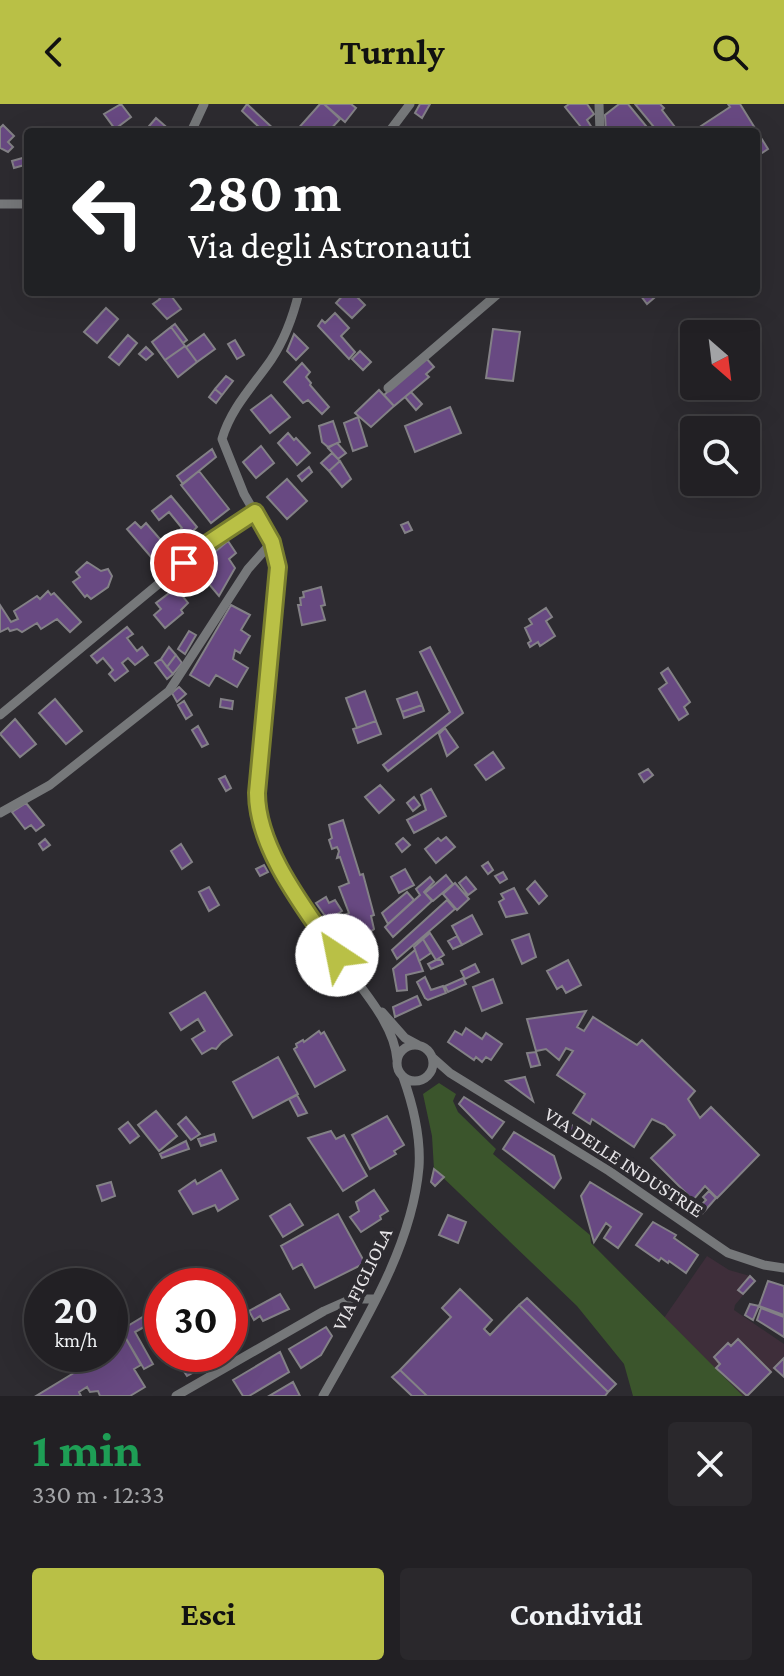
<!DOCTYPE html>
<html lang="it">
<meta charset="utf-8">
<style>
:root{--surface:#222024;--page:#2a282c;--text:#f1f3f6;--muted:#a2a3a6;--line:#3f3e41;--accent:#b9c046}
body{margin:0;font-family:"Crimson Pro",serif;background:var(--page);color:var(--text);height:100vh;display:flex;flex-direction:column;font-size:30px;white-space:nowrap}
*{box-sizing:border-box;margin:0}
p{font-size:26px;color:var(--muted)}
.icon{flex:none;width:44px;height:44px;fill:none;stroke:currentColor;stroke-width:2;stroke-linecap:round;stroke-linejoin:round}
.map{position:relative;height:1292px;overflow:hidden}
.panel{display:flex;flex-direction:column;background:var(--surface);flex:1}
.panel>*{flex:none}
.top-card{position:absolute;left:24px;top:24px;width:736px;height:168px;border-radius:8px;box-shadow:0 8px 32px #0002,0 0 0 2px var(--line);background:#202124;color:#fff;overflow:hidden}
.needle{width:52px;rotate:152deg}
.tools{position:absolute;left:680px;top:216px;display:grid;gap:16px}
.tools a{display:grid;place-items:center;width:80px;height:80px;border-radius:8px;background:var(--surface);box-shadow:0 8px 32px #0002,0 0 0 2px var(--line);font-size:40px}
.speed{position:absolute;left:24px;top:1164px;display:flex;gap:16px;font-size:40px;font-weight:700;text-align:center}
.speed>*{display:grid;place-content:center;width:104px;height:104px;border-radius:50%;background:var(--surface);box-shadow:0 8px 32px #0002,0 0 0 2px var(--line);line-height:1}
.speed small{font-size:20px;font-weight:400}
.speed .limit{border:12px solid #d22;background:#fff;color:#111}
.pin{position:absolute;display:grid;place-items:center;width:68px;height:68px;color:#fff;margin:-34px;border:4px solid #fff;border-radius:50%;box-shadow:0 2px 8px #0007}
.me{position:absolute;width:88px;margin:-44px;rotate:326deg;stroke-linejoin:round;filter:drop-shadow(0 0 6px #0008)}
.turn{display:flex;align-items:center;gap:28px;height:168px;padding:0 32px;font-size:36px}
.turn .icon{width:104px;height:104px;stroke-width:2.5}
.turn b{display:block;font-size:56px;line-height:68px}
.round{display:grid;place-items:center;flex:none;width:84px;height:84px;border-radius:8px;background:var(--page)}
.headline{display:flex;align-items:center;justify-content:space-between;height:136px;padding:0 32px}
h1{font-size:48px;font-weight:700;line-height:60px;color:#1e9e55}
.action{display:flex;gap:16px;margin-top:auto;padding:16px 32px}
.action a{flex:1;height:92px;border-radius:8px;background:var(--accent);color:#111;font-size:32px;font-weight:700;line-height:92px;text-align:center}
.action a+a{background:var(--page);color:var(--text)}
header{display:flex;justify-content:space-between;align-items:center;height:104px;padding:0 32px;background:var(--accent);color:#111;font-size:36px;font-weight:700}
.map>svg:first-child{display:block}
.industrial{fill:#3e2e3a}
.green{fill:#3b552c}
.building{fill:#684982;stroke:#838186;stroke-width:2}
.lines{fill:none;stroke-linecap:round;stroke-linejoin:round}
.street{stroke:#76787a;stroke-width:9}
.route-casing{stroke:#787d2e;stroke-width:20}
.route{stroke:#b9c046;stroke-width:14}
.labels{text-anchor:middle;stroke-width:8;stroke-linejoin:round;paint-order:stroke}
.street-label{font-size:20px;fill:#e6e4e7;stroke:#2d2b30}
</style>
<header><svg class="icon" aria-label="back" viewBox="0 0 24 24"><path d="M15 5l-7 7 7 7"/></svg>Turnly<svg class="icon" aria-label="search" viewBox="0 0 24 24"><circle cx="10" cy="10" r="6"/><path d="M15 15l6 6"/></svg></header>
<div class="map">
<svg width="784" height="1292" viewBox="0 0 784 1292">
<rect width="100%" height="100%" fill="#2d2b30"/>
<path class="industrial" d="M707 1152 729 1166 750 1172 755 1177 735 1201 734 1206 784 1240V1254L749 1292H743L664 1214Z"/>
<path class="green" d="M439 979 456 990 453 997 458 1008 496 1045 493 1050 590 1131 591 1139 743 1292H633L624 1260 577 1202 434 1065 432 1032 423 990Z"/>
<path class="building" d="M121 0 131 13 115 25 104 10Z
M247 0 277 28H264L242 7Z
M320 0H324L340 15 328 28H295Z
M324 0H351L356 4 345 18Z
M420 0H430L422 14 415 9Z
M569 0H587L594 10 587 16 594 27 585 28 565 3Z
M619 0H628L651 28H606L605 11Z
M635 0H660L664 4 662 6 675 23 669 28H658Z
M728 0H740L768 45 756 53V28H692L730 3Z
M156 14 172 28H144Z
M3 21 14 32 8 38 13 43 8 48 0 44V24Z
M26 53 28 60 14 64 12 57Z
M155 188H179L172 193 181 205 167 215 153 200 160 195Z
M346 188H352L365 201 352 214 336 199Z
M638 188H661L647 200Z
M106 204 118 215 97 239 84 228Z
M335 209 349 224 341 232 355 248 349 255 318 222 322 216 325 219Z
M175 220 187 236 183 239 171 223Z
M171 223 185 242 165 256 152 238Z
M493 225 520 228 513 277 486 274Z
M204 230 215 245 197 258 186 243Z
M294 230 308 244 296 256 287 247Z
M128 231 137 239 119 261 109 253Z
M235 236 244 251 237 255 228 240Z
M185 242 197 258 178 273 165 256Z
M146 243 153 250 146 256 139 250Z
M360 247 371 258 363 266 352 255Z
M426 254 434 263 426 270 429 273 394 302 384 291Z
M302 259 310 268 306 273 311 279 310 281 329 303 322 310 308 296 303 299 284 278Z
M226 272 233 277 222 291 215 285Z
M215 285 222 291 216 299 209 293Z
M379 286 394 302 371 323 355 309Z
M411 288 422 300 416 306 405 293Z
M271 291 290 313 270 329 251 306Z
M450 303 461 329 415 348 405 322Z
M358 313 367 342 353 347 344 319Z
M333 317 340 338 328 343 322 338 319 322Z
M288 329 294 336 296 334 310 349 297 361 278 339Z
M337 339 346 349 338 355 328 344Z
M261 342 274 359 256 374 243 358Z
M212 345 216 353 183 380 177 372Z
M332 349 340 357 329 367 321 359Z
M340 357 351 375 342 383 329 367Z
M309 363 312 368 302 377 298 372Z
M199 367 229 405 211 419 181 381Z
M287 375 307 397 287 415 267 393Z
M171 392 197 423 180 441 173 432 182 424 169 408 159 416 152 407Z
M135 418 141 424 146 419 172 449 158 461 127 425Z
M408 418 412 426 405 429 401 421Z
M228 437 236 449 229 455 235 464 219 492 193 461 202 452 205 456 209 453Z
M87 458 101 467 108 465 112 472 108 483 91 495 87 491 85 493 73 478 80 473 76 468Z
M321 483 325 501 321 502 325 516 302 521 298 501H301L300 494 304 493 303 488Z
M176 484 188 499 181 506 183 509 165 524 154 511 161 505 156 499Z
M48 487 51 491 54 489 81 518 70 528 57 515 41 525 37 519 22 528 17 525 10 527 8 524 0 528V501L11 518 18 515 14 507 37 492 40 495Z
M231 501 250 511 241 526 250 532 240 549 235 546 233 555 248 564 237 583 216 571 209 582 190 571Z
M546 504 552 513 546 517 555 532 540 542 538 538 530 543 528 539 531 537 525 524 532 520 529 515Z
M127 523 133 530 127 534 137 547 142 543 148 551 135 561 128 554 122 559 128 567 115 577 109 570 113 566 103 554 97 559 91 552Z
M189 527 196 531 185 550 178 545Z
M169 543 176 551 167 563 161 555Z
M430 543 463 609 388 667 383 661 450 608 420 548Z
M176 551 182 559 173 570 167 563Z
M161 555 173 570 167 575 155 559Z
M668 564 690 598 684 603 688 610 679 616 659 585 667 579 661 569Z
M179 583 186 590 177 598 172 589Z
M365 587 376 617 357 624 346 594Z
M417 588 422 601 402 608 397 595Z
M55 595 82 627 66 640 39 609Z
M221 595 233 597 232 605 220 603Z
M184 597 192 611 186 615 178 601Z
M422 601 424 607 404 614 402 608Z
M15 615 36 640 20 653 0 630Z
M376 617 381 630 358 639 353 625Z
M198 622 208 640 202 643 192 626Z
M445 624 458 643 447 652 439 630Z
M493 648 504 664 486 676 475 661Z
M648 665 653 671 644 678 639 670Z
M225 672 231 684 226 687 219 675Z
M380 681 394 696 379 709 365 693Z
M431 685 446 712 414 729 407 716 426 706 421 691Z
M414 693 420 701 413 707 407 699Z
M26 699 44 721 36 727 31 721 25 725 12 708Z
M343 716 360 771 363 770 374 811 371 812 374 825 369 829 376 841 360 851 356 844 350 847 341 833 351 825 345 811 349 809 339 783 349 779 340 753 337 754 339 747 337 743 332 745 329 736 332 734 329 721Z
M446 733 455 743 436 759 425 745 438 734 441 737Z
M403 734 410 741 402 748 396 740Z
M45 735 50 741 43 746 39 740Z
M181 740 192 758 182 765 171 747Z
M488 758 493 766 488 770 482 762Z
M264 761 268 768 260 772 256 765Z
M405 765 414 781 399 789 391 773Z
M503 768 507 775 500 779 495 772Z
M446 771 453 780 433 797 425 789Z
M430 773 434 778 424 788 432 797 393 833 385 823 420 791 416 785Z
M466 773 476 785 468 791 459 779Z
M535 777 547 792 539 800 527 785Z
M455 779 469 795 457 806 443 790Z
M209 783 219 801 209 807 199 788Z
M514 784 527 809 506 813 499 798 504 795 501 790Z
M407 788 414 796 388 820 382 809Z
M326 793 329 799 335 796 342 807 328 816 316 799Z
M447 796 455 805 397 855 392 846Z
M472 811 482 830 462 841 452 822Z
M430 829 444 851 436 856 423 835Z
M529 830 536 853 522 860 512 836Z
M457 832 462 841 453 845 448 837Z
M423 835 431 849 419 857 414 843Z
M415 846 423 867 406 871 407 886 397 887 393 865Z
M436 856H441L443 860 431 865 428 860Z
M568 856 581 881 566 889 562 882 557 885 547 867Z
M475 860 479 868 465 875 461 867Z
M425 873 431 886 443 882 446 889 428 896 425 894 417 878Z
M463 874 466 880 448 888 445 882Z
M493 875 502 899 482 907 473 883Z
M205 888 232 931 221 939 216 945 212 944 202 950 192 935 205 927 198 915 181 926 170 909Z
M417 892 421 901 395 913 393 903Z
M586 907 577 923 584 927 593 913 637 941 642 936 695 987 688 995 700 1014 711 1003 759 1051 717 1094 705 1082 693 1096 651 1054 675 1031 665 1021 652 1015 634 1043 592 1015 590 1020 573 1009 585 990 557 971 573 947 566 944 559 956 546 945 536 947 527 915Z
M466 924 482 935 486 929 502 940 491 956 486 953 482 958 476 953 474 956 448 938 455 927 462 931Z
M319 927 321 930 324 928 345 966 315 983 294 945 297 943 296 940 303 936 304 938Z
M536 948 540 961 531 963 527 949Z
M278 953 298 990 253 1014 233 978Z
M525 973 533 997 506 977Z
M297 991 307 1009 298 1012 289 995Z
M464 993 504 1018 492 1034 459 1000Z
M156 1007 177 1032 159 1047 138 1021Z
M556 1010 576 1024 572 1031 560 1025Z
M387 1012 404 1041 394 1047 396 1050 370 1065 352 1031Z
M186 1013 200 1030 191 1036 178 1020Z
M128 1018 139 1032 130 1039 119 1025Z
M331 1027 336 1035 344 1031 367 1072 343 1087 308 1034Z
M514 1028 554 1052 561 1074 554 1084 503 1045Z
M214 1030 216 1037 201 1042 198 1035Z
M186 1037 189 1045 162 1054 160 1050Z
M434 1065 444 1073 435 1082 431 1078Z
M221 1066 238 1095 218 1107 215 1101 193 1110 179 1087 195 1076 197 1080Z
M111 1078 115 1092 102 1097 97 1082Z
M590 1078 642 1110 618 1144 604 1134 611 1123 606 1119 594 1138 581 1092Z
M374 1086 388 1107 380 1112 381 1115 361 1128 350 1113 359 1107 356 1098Z
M709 1087 716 1094 702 1110 697 1105 706 1096 703 1093Z
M290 1100 303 1121 283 1133 270 1112Z
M338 1110 365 1159 315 1184 302 1160 293 1165 281 1142Z
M448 1111 466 1118 458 1139 439 1131Z
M653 1118 676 1131 674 1134 698 1151 686 1169 669 1157 668 1159 661 1154 659 1157 636 1141Z
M750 1172 755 1177 743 1190 738 1186Z
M768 1177 784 1182V1211L759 1202Z
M460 1185 492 1216 484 1225 490 1231 519 1201 608 1288 605 1292H427L400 1266 451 1213 442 1204Z
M280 1190 289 1205 263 1217 260 1212 254 1216 249 1207Z
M527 1194 616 1280 608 1288 519 1201Z
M750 1200 759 1202 753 1216 745 1211Z
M161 1203 162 1205V1228L151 1208Z
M761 1204 784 1213V1233L757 1216Z
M151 1208 155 1217 135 1228 153 1260 144 1265 121 1226Z
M326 1223 332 1232 321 1251 301 1264 289 1245Z
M121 1226 141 1261 134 1265 145 1283 130 1292H100L98 1287 90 1288 87 1283 79 1288 81 1292H36L77 1267 70 1256 80 1250H110V1232Z
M738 1235 771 1268 747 1292 716 1264 720 1260 714 1253 728 1239 731 1242Z
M280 1248 289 1268 249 1292H243L233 1276Z
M175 1250H187L189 1253 180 1258Z
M200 1254 205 1262 187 1272 182 1264Z
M784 1254V1273L774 1264Z
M400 1266 427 1292H412L392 1273Z
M293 1278 300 1292H269Z"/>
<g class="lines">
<path class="street" d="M599 0 600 28
M191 28 204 0
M389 28 410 0
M0 100H28
M299 188C293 213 285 235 271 256 253 282 231 304 222 335L244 390 272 438 278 463 257 689C256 745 318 826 352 871 370 895 395 925 397 956
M388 284 500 188
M0 611 208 439 255 408
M0 709 50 681 169 587 248 465 272 438
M382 908 405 934 418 941
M397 959a18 18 0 1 1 36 0a18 18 0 1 1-36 0Z
M432 953 450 969 609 1067 728 1149 764 1161 784 1164
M176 1292 324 1207 351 1195H374
M323 1292C362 1222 412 1144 419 1063 421 1032 413 1001 403 973"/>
</g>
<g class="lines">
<g class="route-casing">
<path id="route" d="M184 459 208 439 255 408 272 438 278 463 257 689C257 745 306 806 337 851"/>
</g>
<use href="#route" class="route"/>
</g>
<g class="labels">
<g class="street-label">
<text transform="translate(624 1058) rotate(33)" y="7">VIA DELLE INDUSTRIE</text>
<text transform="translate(362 1175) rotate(-64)" y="7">VIA FIGLIOLA</text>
</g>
</g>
</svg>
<div class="tools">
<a><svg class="needle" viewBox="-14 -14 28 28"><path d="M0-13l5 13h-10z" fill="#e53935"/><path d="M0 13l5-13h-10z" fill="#a2a3a6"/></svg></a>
<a><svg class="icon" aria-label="search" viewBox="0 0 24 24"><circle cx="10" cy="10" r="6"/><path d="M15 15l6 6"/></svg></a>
</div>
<div class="speed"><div>20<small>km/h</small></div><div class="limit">30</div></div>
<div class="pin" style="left:184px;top:459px;background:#d93025"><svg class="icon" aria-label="arrive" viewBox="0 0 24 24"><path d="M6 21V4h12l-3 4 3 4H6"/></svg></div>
<svg class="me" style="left:337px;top:851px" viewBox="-20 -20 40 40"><circle r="19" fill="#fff"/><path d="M0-13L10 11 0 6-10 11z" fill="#b9c046"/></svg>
<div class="top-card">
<div class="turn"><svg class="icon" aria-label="left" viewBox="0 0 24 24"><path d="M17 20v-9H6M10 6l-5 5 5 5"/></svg><div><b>280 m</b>Via degli Astronauti</div></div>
</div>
</div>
<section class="panel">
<div class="headline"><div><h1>1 min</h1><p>330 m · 12:33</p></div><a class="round"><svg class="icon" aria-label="close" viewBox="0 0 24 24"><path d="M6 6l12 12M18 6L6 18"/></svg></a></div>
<div class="action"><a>Esci</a><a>Condividi</a></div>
</section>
